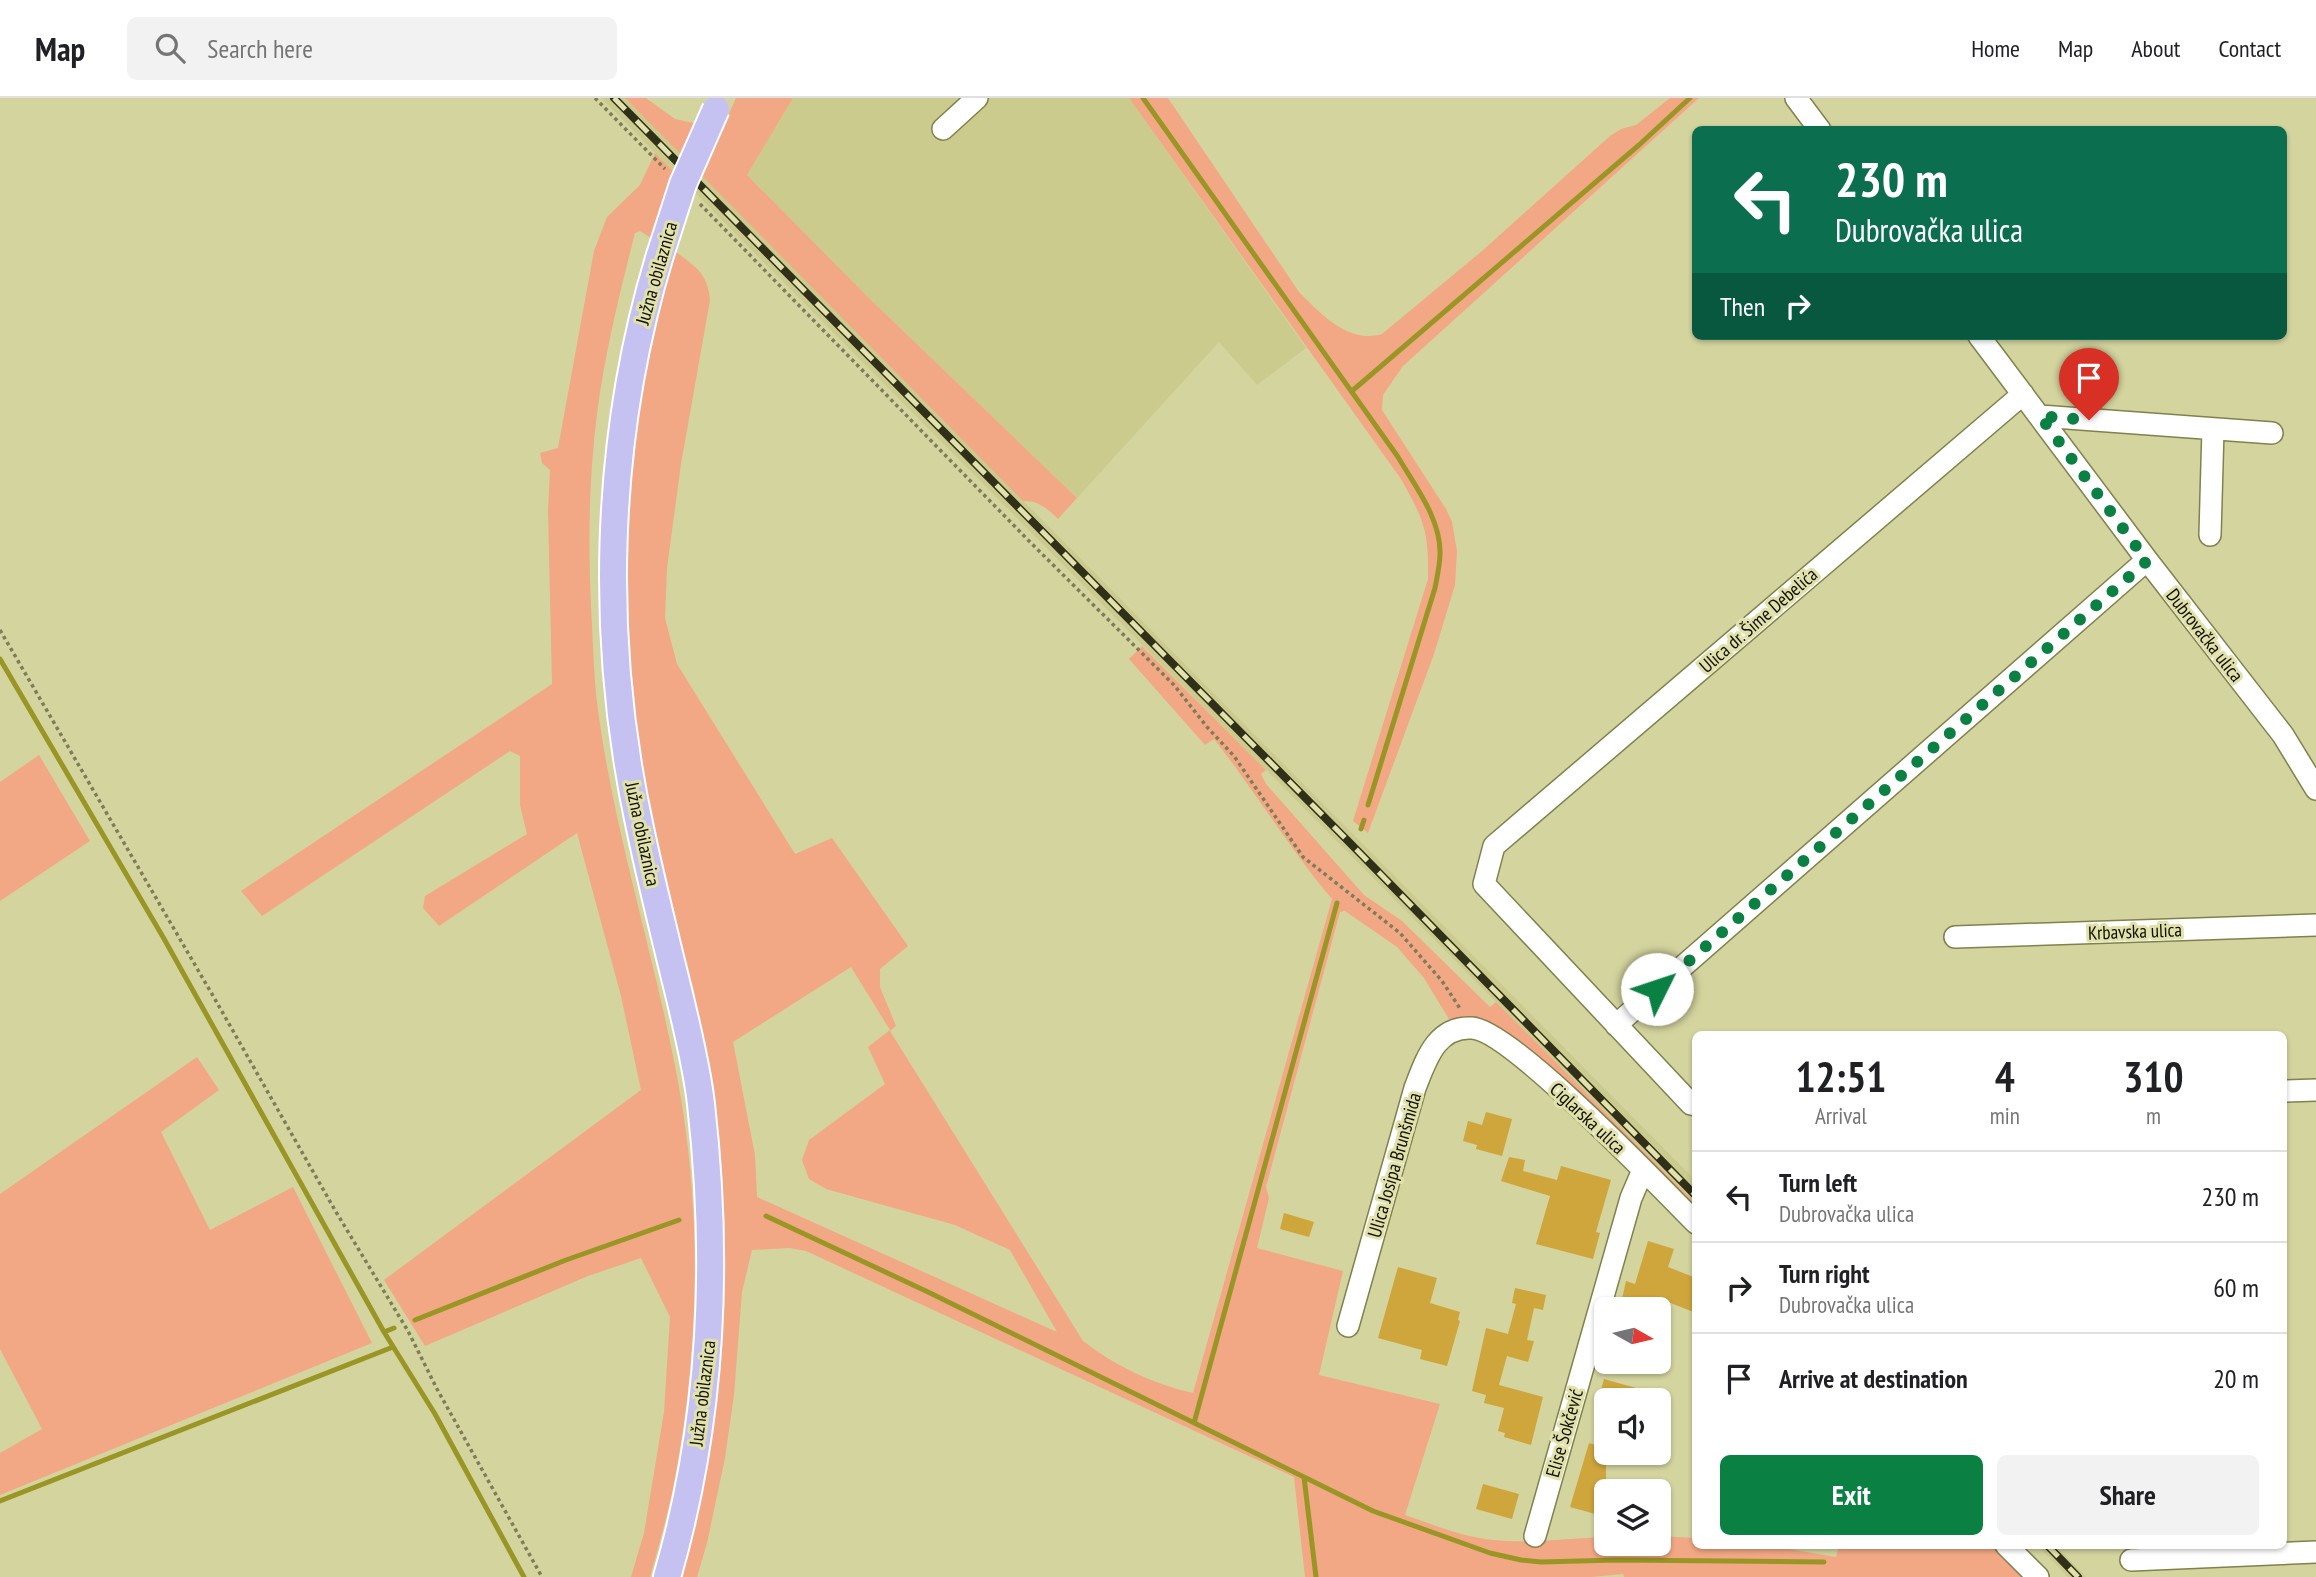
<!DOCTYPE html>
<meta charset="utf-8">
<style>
:root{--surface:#fff;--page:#f2f2f2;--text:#202124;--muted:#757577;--line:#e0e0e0;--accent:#0b8043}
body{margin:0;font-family:"PT Sans Narrow",sans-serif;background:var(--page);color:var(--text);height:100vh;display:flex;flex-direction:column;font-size:26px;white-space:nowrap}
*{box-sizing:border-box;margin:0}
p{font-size:23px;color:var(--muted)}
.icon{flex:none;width:38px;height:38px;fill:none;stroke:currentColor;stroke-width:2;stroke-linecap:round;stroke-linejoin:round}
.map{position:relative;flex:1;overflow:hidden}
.details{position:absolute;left:1692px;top:933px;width:595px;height:518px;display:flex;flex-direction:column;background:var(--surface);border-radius:10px;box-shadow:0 2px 5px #0004}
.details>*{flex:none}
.top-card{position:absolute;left:1692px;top:28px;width:595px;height:214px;border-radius:10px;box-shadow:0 2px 5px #0004;background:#0b6e4f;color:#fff;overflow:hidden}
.needle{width:46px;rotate:98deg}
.buttons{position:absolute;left:1594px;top:1199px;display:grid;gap:14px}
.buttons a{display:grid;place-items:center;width:77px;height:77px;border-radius:10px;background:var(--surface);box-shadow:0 2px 5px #0004;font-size:35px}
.pin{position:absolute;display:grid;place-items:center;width:60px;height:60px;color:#fff;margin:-72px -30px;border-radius:50% 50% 50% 0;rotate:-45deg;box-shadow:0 0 7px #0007}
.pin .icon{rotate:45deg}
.me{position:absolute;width:77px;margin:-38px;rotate:49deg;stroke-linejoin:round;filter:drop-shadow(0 0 5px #0008)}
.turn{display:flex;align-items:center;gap:24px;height:147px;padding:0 28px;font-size:32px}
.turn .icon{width:91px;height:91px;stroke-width:2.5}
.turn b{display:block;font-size:49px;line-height:60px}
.then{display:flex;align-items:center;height:66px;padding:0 28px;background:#0003;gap:14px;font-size:26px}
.eta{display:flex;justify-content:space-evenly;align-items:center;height:119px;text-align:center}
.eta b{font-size:42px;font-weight:800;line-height:49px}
.cta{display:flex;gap:14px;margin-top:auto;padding:14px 28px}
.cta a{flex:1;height:80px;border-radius:10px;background:var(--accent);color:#fff;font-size:28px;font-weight:800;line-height:80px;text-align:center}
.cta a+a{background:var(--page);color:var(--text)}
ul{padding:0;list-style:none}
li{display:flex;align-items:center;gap:21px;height:91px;padding:0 28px;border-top:2px solid var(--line)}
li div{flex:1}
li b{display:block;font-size:26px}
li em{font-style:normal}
header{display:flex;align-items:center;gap:42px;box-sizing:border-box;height:98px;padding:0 35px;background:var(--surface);border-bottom:2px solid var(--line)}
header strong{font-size:33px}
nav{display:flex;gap:38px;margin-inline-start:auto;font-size:24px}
.search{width:490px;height:63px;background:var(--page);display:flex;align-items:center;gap:18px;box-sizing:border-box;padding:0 24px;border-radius:10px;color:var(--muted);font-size:26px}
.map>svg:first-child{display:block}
.built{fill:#cccb8e}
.green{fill:#f2a884;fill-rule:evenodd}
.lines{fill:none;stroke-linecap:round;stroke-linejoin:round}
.stream{stroke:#9a9625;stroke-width:5}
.building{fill:#cea63c}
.minor-casing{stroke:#81814e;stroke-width:24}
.major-casing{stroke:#fff;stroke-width:30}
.path{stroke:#7e7d59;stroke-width:3.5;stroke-dasharray:3.5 3.5;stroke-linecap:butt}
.minor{stroke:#fff;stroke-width:21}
.major{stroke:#c5c1f0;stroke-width:26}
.rail-casing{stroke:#302f1a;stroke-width:8}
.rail{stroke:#e1e1ab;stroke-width:5;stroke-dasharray:16;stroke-linecap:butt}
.major-bridge-casing{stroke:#fff;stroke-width:30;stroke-linecap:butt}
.major-bridge{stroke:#c5c1f0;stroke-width:26}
.route{stroke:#0b8043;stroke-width:12;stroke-dasharray:0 21.6}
.labels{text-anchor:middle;stroke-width:6;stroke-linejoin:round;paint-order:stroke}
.street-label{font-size:19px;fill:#100f00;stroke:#e1e1ab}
</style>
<header>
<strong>Map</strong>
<div class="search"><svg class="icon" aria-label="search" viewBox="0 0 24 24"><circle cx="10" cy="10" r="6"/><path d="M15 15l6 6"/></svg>Search here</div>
<nav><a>Home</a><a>Map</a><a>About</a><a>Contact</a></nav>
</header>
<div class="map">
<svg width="2316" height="1479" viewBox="0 0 2316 1479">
<rect width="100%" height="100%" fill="#d4d49f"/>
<path class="built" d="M601 0H625L1696 1083V1106Z
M793 0H1129L1306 250 1257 287 1219 244 1077 400 872 203 747 77Z
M2037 1447H2055L2086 1479H2068Z"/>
<path class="green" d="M625 0H646L675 21 722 31 736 0H793L747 77 872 203 1077 400 1058 421C1047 410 1039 403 1023 403Z
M1129 0H1168L1299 194C1321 216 1348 246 1382 236L1482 153 1610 38 1621 31 1636 27 1670 0H1699L1403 268 1383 297 1382 312 1446 411 1452 424 1457 453 1455 487 1434 556 1368 735 1353 723 1428 481C1429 433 1424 422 1401 381Z
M655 55 695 95 676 154C696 169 708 176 710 202L681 366 667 470 665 520 677 566 795 756 832 740 908 848 880 871V889L896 928 890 933 1083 1243C1115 1268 1153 1286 1193 1295L1332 801C1289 750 1255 693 1214 641L1205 647 1129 561 1142 548 1266 672 1261 676 1266 686 1364 797 1402 823 1490 909 1496 904 1696 1106V1120L1561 987 1452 926 1424 880 1397 849 1345 813 1340 814 1266 1089 1269 1100 1257 1150 1343 1173 1319 1277 1440 1306 1405 1417C1434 1427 1463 1439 1493 1442 1531 1446 1569 1440 1606 1439V1446H1659V1438L1696 1440V1447H1764L1836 1459 1839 1447H2001L2030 1479H1624L1623 1476 1591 1479H1305L1294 1379 806 1153 790 1150 752 1152 742 1194 734 1297 725 1360 707 1445 697 1479H676L722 1131 720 1064 712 995 699 926 681 847 651 738 639 667 623 520 625 439 631 364 638 312 666 185 675 155 640 133 635 135C620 194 605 254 597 316 588 386 588 457 592 527 593 550 594 573 596 596 611 726 653 850 677 978 702 1110 700 1247 675 1380 669 1413 659 1446 650 1479H631L644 1435 664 1314 670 1219 641 1160 588 1178 425 1248 384 1182 641 992 621 898 577 735 439 828 423 810 425 798 527 736 520 707V658L510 653 262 818 241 793 552 586 548 412 550 372 542 365 540 355 558 350 594 153 607 119 640 87ZM851 869 890 932 868 949 885 986 809 1042 802 1062 809 1081 826 1091 955 1127 1010 1152 1057 1234 757 1099 755 1057 733 944Z
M39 657 90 743 0 803V684Z
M197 959 219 992 161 1034 210 1132 293 1089 372 1245 0 1397V1355L42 1331 0 1251V1096Z"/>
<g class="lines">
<path class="stream" d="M1143 0 1398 359C1415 388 1441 421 1440 456 1440 467 1437 479 1435 490L1368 707
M1352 293 1639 47 1690 0
M0 561 163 839 384 1234 435 1316 524 1479
M1361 731 1364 722
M766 1118 928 1194 1373 1413 1490 1455 1521 1462 1541 1464 1617 1462 1824 1464
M415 1222 566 1162 679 1122
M384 1234 394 1230
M1194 1325 1337 805
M1304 1379 1316 1479
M0 1403 393 1249"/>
</g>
<path class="building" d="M1486 1014 1512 1021 1502 1058 1476 1051 1477 1047 1463 1043 1468 1023 1482 1027Z
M1509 1059 1525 1062 1523 1073 1557 1082 1561 1068 1611 1082 1596 1134 1600 1135 1593 1161 1536 1146 1550 1098 1501 1083Z
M1284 1115 1314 1124 1309 1139 1280 1131Z
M1648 1143 1674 1151 1668 1169 1696 1180V1215L1658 1200 1656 1209 1622 1201 1626 1183 1635 1186Z
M1398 1169 1437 1180 1430 1205 1460 1214 1458 1222 1460 1223 1447 1268 1420 1261 1422 1252 1378 1240Z
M1515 1190 1546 1197 1543 1212 1534 1210 1527 1242 1534 1243 1528 1264 1507 1258 1499 1287 1543 1299 1531 1347 1504 1339 1505 1335 1498 1333 1504 1310 1484 1305 1486 1297 1472 1293 1486 1230 1508 1236 1516 1206 1512 1205Z
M1604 1281 1661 1297V1302H1598Z
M1589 1345 1606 1350V1389L1610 1390V1393H1606V1419L1570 1409Z
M1483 1386 1519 1396 1512 1421 1476 1411Z"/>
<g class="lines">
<g class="minor-casing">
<path id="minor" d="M1796 0 1820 32
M943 31 977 0
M1979 238 2147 462 2283 637 2316 691
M2040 318 2272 335
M2210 437 2213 331
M1955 839 2316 827
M1616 927 2147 462
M2284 993 2316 992
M1696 1007 1691 1006 1484 786 1494 748 2023 296
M1348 1228 1415 990C1426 962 1436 928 1472 930 1511 932 1662 1091 1696 1125
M1535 1438 1631 1100 1643 1072
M2006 1447 2038 1479
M2131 1462 2316 1454"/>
</g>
<g class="major-casing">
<path id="major" d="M660 157C604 341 599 542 640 730 652 787 666 843 680 900 688 935 697 970 701 1006 719 1165 712 1325 667 1479"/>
</g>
<path class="path" d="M595 0 665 71
M700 106 1028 442 1174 587 1207 629 1234 658 1303 759 1400 835 1442 883 1461 912
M0 532 216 903 336 1114 408 1233 437 1291 542 1479"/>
<use href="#minor" class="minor"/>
<use href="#major" class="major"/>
<g class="rail-casing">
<path id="rail" d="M614 0 1348 743 1696 1098
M2047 1447 2078 1479"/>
</g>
<use href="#rail" class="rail"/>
<g class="major-bridge-casing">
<path id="major-bridge" d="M660 157 683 86 716 11"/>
</g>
<use href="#major-bridge" class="major-bridge"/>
</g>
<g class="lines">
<path class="route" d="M1657 891 2147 463 2040 318 2089 322"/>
</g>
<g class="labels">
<g class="street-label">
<text transform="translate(656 175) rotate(-74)" y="7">Južna obilaznica</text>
<text transform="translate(1758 522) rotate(-41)" y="7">Ulica dr. Šime Debelića</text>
<text transform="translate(2205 537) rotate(52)" y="7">Dubrovačka ulica</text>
<text transform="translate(643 736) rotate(78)" y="7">Južna obilaznica</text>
<text transform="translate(2135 833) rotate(-2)" y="7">Krbavska ulica</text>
<text transform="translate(1588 1020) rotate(43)" y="7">Ciglarska ulica</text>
<text transform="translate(1394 1067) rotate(-74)" y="7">Ulica Josipa Brunšmida</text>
<text transform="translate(702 1295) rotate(-83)" y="7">Južna obilaznica</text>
<text transform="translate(1564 1335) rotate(-74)" y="7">Elise Šokčević</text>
</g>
</g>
</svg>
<div class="buttons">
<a><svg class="needle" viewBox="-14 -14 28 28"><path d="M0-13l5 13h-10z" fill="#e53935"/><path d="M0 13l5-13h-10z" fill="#757577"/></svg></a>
<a><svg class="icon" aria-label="sound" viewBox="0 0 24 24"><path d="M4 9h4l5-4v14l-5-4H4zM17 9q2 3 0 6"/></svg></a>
<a><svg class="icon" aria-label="layers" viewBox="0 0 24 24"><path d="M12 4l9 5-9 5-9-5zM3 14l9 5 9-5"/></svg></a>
</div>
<div class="pin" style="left:2089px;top:322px;background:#d93025"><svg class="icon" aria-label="arrive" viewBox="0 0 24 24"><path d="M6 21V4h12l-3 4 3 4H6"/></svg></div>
<svg class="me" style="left:1657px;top:891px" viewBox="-20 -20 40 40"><circle r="19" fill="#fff"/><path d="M0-13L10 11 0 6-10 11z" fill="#0b8043"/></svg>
<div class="top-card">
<div class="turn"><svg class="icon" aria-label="left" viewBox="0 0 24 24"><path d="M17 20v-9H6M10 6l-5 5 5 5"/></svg><div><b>230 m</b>Dubrovačka ulica</div></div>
<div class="then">Then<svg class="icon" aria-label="right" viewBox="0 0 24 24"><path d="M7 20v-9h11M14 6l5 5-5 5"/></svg></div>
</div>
<section class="details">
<div class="eta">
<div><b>12:51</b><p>Arrival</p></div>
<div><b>4</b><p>min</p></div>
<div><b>310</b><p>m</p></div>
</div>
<ul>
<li><svg class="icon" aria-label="left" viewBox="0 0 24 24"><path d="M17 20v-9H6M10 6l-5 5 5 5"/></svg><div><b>Turn left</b><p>Dubrovačka ulica</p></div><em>230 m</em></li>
<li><svg class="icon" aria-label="right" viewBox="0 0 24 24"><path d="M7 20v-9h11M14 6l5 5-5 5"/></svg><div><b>Turn right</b><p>Dubrovačka ulica</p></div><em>60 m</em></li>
<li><svg class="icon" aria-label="arrive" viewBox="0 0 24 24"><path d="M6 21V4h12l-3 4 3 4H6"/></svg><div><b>Arrive at destination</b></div><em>20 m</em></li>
</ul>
<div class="cta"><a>Exit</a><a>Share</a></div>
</section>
</div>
